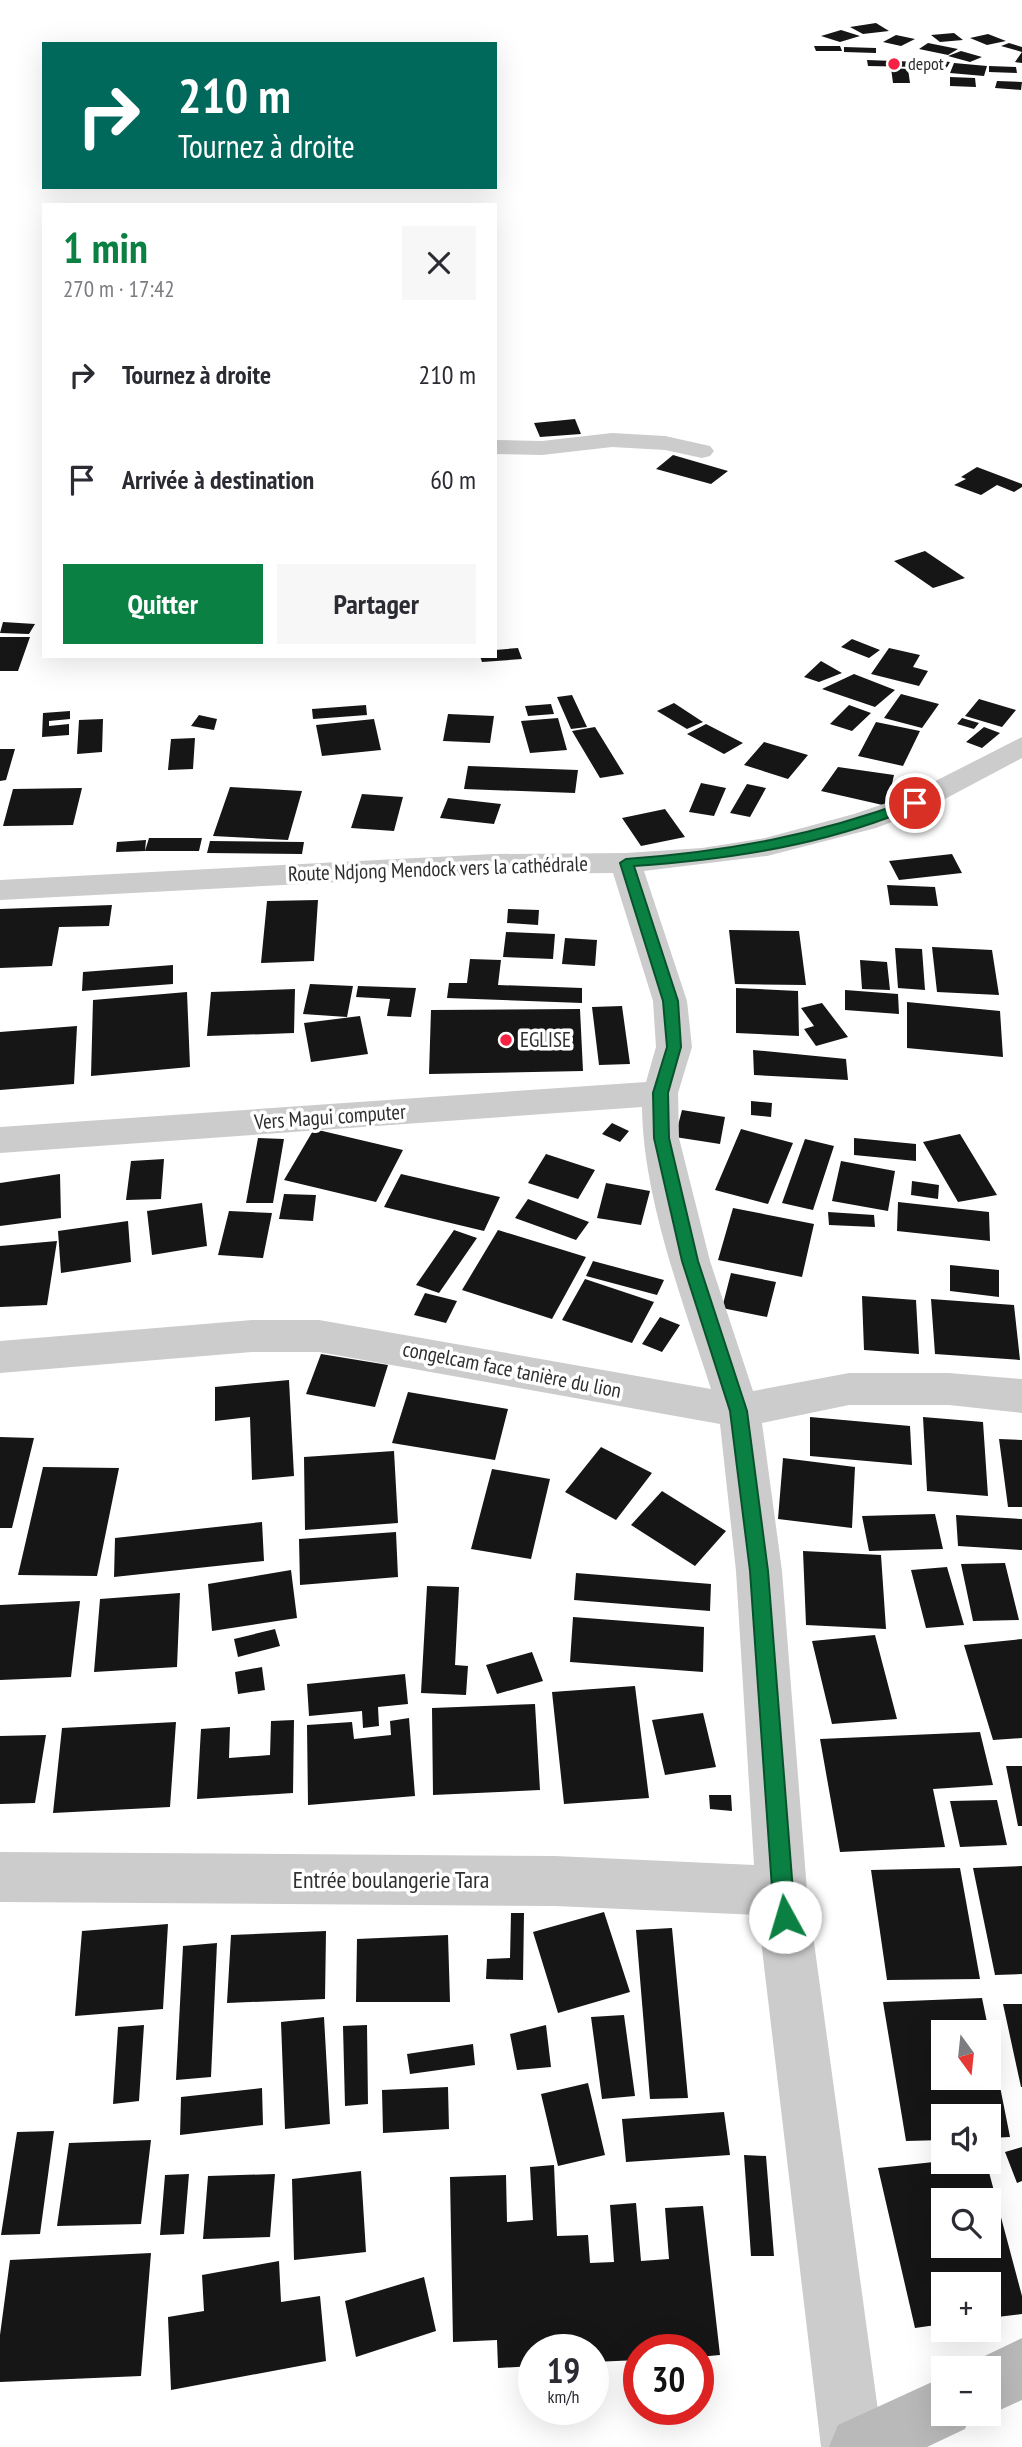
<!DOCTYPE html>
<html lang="fr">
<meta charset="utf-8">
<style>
:root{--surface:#fff;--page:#f7f7f7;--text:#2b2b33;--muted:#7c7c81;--accent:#0b8043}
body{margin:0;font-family:"PT Sans Narrow",sans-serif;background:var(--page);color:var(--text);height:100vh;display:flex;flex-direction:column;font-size:26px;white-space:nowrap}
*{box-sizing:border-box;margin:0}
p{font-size:23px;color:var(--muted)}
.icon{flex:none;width:38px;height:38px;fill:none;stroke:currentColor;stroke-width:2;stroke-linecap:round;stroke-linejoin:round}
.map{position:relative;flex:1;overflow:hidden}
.side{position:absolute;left:42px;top:203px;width:455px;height:455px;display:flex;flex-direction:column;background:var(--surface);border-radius:0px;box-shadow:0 7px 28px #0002}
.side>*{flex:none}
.hud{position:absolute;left:42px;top:42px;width:455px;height:147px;border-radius:0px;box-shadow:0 7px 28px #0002;background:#00695c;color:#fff;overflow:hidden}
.needle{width:46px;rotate:165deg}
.controls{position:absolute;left:931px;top:2020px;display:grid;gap:14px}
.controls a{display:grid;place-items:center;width:70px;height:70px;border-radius:0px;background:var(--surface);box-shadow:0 7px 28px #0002;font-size:35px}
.speed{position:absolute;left:518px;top:2334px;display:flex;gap:14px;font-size:35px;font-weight:700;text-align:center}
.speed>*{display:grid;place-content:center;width:91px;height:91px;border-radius:50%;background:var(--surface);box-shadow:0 7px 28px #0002;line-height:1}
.speed small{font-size:18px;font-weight:400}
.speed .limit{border:10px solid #d22;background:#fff;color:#111}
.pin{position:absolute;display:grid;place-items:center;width:60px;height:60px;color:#fff;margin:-30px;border:4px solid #fff;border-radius:50%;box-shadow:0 2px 7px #0007}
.me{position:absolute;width:77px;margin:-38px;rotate:354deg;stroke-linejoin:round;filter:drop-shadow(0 0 5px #0008)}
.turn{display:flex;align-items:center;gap:24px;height:147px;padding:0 21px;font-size:32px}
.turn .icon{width:91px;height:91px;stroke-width:2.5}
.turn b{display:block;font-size:49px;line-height:60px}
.round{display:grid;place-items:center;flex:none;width:74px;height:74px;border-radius:0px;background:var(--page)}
.overview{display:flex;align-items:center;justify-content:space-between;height:119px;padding:0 21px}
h1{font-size:42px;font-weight:800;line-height:52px;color:var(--accent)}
.cta{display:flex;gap:14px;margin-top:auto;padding:14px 21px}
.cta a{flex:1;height:80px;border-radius:0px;background:var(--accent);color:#fff;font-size:28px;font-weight:800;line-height:80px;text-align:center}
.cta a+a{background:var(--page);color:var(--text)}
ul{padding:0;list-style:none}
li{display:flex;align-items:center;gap:21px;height:105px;padding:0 21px}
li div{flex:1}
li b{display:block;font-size:26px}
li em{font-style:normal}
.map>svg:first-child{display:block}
.building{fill:#161616;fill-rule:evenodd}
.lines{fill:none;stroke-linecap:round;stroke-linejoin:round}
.street{fill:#ccc;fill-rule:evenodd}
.secondary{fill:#b9b9b9;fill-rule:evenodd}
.route{fill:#0b8043;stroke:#07532c;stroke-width:2}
.poi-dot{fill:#f62244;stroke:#fff;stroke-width:2.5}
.labels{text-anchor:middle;stroke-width:7;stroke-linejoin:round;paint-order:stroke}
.far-poi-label{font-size:18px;fill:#2f2f2f;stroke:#fff;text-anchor:start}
.street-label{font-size:21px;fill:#2f2f2f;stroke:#fff}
.poi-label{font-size:21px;fill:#2f2f2f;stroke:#fff;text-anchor:start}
.near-street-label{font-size:24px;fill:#2f2f2f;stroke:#fff}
</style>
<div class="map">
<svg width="1022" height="2447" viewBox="0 0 1022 2447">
<rect width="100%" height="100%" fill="#fff"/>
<path class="building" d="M876 23 889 31 863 34 850 27Z
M841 30 860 36 840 42 821 36Z
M954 33 963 40 940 42 931 35Z
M988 34 1006 41 987 45 970 38Z
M896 35 915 39 901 46 883 42Z
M928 43 958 49 948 55 919 49Z
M1009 43 1022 47V63L1015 62 1022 52 1001 46Z
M814 46H840L842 51H816Z
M844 47 876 48V53L844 52Z
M961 51 982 57 970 62 948 56Z
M867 60 921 62V67L868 66Z
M931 60 950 62 946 69 926 67Z
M954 63 987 66 984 76 950 73Z
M989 66 1016 67 1017 73 989 72Z
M891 68 908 69 910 83H893Z
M950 77 975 78 976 87 950 86Z
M997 81 1022 82 1021 90 995 88Z
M575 419 581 434 540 437 534 423Z
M673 455 728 471 711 484 656 469Z
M977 467 1022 484V487L1014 492 997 485 981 495 954 485 966 479 961 477Z
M925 551 965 578 933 588 894 561Z
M3 622 35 624 29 634 0 633Z
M0 637H30L18 671H0Z
M852 639 880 650 869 658 841 647Z
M518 648 522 659 482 662 480 656H495V650Z
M889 648 920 655 913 667 928 671 919 686 871 674Z
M821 661 842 673 819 682 804 677Z
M854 674 895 690 875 707 822 689Z
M901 694 939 704 922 728 884 718Z
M572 695 587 727 571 729 557 697Z
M979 699 1016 710 1002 727 965 716Z
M674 703 703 722 687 729 657 711Z
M551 704 554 714 528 716 525 706Z
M366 705 367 715 313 719 312 709Z
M849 705 871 713 852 731 830 724Z
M70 711V719L49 721V726L69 724V735L42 737 43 713Z
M448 714 494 716 490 743 443 741Z
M199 715 217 719 214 730 191 726Z
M558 718 567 750 530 753 521 721Z
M962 718 979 723 974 729 957 724Z
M103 719 102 752 77 754 79 720Z
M374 719 381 750 322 756 316 725Z
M876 722 920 731 903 766 858 756Z
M706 724 743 743 724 754 687 734Z
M595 727 624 774 600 778 572 731Z
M984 727 1000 733 982 748 966 742Z
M195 738 193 769 168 770 171 739Z
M764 742 808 755 788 779 744 765Z
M0 749H15L6 780 0 781Z
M468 766 578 770 575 793 464 789Z
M838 767 894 775 887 806 821 791Z
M904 775 931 781 927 790 900 784Z
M701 783 726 788 714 816 689 812Z
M747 784 766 788 750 817 730 813Z
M230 787 302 791 288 840 213 836Z
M82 788 73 825 3 826 13 789Z
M362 794 403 797 394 831 351 828Z
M448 798 501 804 494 824 440 818Z
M665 809 685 837 641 846 622 818Z
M149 838H202L199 851H145Z
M146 840 145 851 116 852 117 842Z
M210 841 304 842 302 854 207 853Z
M952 854 962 873 899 880 889 861Z
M887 885 935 887 938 906 890 905Z
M318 900 314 961 261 963 267 901Z
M112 905 109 926 59 927 52 966 0 968V909Z
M508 909 539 910 538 925 507 923Z
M729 930 799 931 806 985 735 984Z
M506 932 555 934 553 959 503 957Z
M565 938 597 940 595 966 562 964Z
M932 947 992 950 999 995 937 992Z
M895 948 922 949 925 990 898 988Z
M470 959 501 960 498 985 582 988V1003L447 998 449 983H467Z
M860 960 887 962 890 990 862 989Z
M173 965V984L82 991 83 972Z
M310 984 353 986 347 1017 303 1014Z
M358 986 416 988 411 1017 387 1016 390 999 356 997Z
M736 988 798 991 799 1036 736 1033Z
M295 989 294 1033 207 1036 211 992Z
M845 990 898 994 899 1014 845 1010Z
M187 992 190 1067 91 1076 93 1000Z
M907 1002 1000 1011 1003 1057 907 1048Z
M822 1003 848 1037 816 1046 804 1029 814 1026 801 1008Z
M622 1006 630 1064 599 1065 592 1007Z
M580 1009 583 1071 429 1074 431 1010Z
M360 1016 368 1054 311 1062 304 1023Z
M77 1026 74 1084 0 1090V1032Z
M753 1050 846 1059 848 1080 754 1075Z
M751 1101 772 1103 771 1117 751 1115Z
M682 1110 725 1117 720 1144 675 1137Z
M612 1123 629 1131 620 1142 602 1134Z
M314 1129 403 1150 376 1202 284 1180Z
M741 1129 793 1143 768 1204 715 1190Z
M960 1134 997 1195 958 1202 923 1142Z
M258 1138 284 1139 273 1203H246Z
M854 1138 916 1144V1161L854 1155Z
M805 1139 834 1146 813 1210 782 1203Z
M546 1154 595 1170 578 1199 528 1183Z
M164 1159 161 1199 126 1200 131 1161Z
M841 1161 895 1171 888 1211 832 1201Z
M60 1174 61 1218 0 1226V1183Z
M401 1174 500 1197 484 1231 384 1207Z
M912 1181 939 1185 938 1199 911 1195Z
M606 1183 650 1191 641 1225 597 1218Z
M284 1194 316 1195 313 1221 279 1219Z
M528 1199 589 1222 576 1240 515 1218Z
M898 1202 989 1212 990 1241 897 1231Z
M202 1203 207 1246 152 1255 147 1211Z
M733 1208 814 1224 802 1277 718 1260Z
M229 1211 272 1213 263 1258 218 1255Z
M828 1212 874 1215 875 1227 829 1225Z
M128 1221 131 1262 61 1273 58 1231Z
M454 1230 477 1238 439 1293 416 1285Z
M498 1230 586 1257 552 1319 462 1290Z
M57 1241 47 1305 0 1307V1246Z
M593 1261 664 1280 657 1295 586 1276Z
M950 1265 999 1270V1297L950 1291Z
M731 1273 776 1282 767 1317 722 1308Z
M585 1279 654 1302 632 1343 562 1320Z
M425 1293 457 1301 446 1323 414 1315Z
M862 1296 916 1300 919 1354 864 1350Z
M931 1299 1014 1305 1020 1360 935 1354Z
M660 1317 680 1325 662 1352 642 1344Z
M321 1354 388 1365 375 1407 306 1394Z
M289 1380 294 1476 252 1480 250 1417 215 1421V1387Z
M408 1392 508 1409 495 1460 392 1443Z
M810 1417 910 1426 912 1465 810 1456Z
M923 1417 983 1422 988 1496 927 1491Z
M0 1437 34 1438 12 1528H0Z
M999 1439 1022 1440V1507H1008Z
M601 1447 652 1473 616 1520 565 1492Z
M394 1451 398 1523 305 1530 304 1457Z
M783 1458 855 1467 852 1528 778 1519Z
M43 1467 119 1468 97 1576 18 1575Z
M492 1469 550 1479 531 1559 471 1549Z
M662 1491 726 1531 695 1566 631 1525Z
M935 1514 943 1549 869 1551 862 1516Z
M956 1515 1022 1519V1550L958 1546Z
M262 1522 264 1561 114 1577 115 1538Z
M396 1532 398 1577 300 1585 299 1539Z
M803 1551 881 1555 886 1629 806 1625Z
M1005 1563 1019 1620 973 1621 961 1564Z
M947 1567 964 1625 926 1628 911 1570Z
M291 1570 297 1618 212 1631 208 1584Z
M576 1573 711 1584 710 1611 574 1600Z
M427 1586 459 1587 455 1665 468 1666 466 1695 421 1693Z
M180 1593 177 1667 94 1672 100 1599Z
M80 1601 71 1677 0 1680V1605Z
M573 1617 704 1627 703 1672 570 1662Z
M275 1629 280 1646 238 1657 234 1639Z
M875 1635 897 1719 832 1724 812 1641Z
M1022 1639V1738L993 1740 964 1645Z
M532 1652 543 1681 497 1694 486 1665Z
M262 1667 265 1690 238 1694 235 1672Z
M405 1674 408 1704 378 1707 379 1726 363 1728 362 1711 309 1716 307 1684Z
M635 1686 649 1798 564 1804 552 1692Z
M535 1704 540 1790 433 1795 432 1708Z
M703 1713 716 1767 665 1775 652 1720Z
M409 1718 415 1796 308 1805 307 1725 352 1722 354 1739 391 1735 390 1721Z
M294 1720 293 1793 197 1799 201 1729 230 1727 229 1758 270 1755 271 1721Z
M176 1722 170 1807 53 1813 62 1728Z
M980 1732 993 1785 933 1789 945 1847 840 1852 820 1739Z
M46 1735 35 1803 0 1804V1736Z
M1006 1766H1022V1826H1018Z
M709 1795H731L732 1811 710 1809Z
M997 1800 1007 1845 960 1847 950 1801Z
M1022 1866V1974L995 1975 973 1868Z
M960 1868 980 1979 887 1980 871 1870Z
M604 1912 630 1992 558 2013 533 1932Z
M511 1913H524L523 1980 486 1979 487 1959 510 1958Z
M168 1924 163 2009 75 2016 82 1931Z
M672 1928 688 2098 650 2099 636 1930Z
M326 1931 325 1999 227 2003 231 1935Z
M448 1935 450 2002H356L357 1939Z
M217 1943 211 2077 176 2080 183 1946Z
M982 1998 989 2032H943V2077H989L990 2036 1010 2137 989 2138V2116H943V2140L906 2141 883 2002Z
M1003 2004H1022V2087H1021Z
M624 2015 635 2096 602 2099 591 2017Z
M324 2017 330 2124 285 2129 281 2022Z
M144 2025 139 2101 113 2104 118 2027Z
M367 2025 368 2104 345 2106 343 2026Z
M546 2025 551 2067 517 2070 510 2034Z
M473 2044 475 2065 410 2074 407 2054Z
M588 2083 605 2155 558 2166 541 2094Z
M448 2087 449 2129 383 2133 382 2090Z
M262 2088 263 2125 180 2135 181 2097Z
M724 2112 730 2155 626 2162 622 2119Z
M54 2131 40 2234 1 2235 17 2132Z
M151 2140 141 2224 57 2226 69 2143Z
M1022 2147V2181L1017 2183 1005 2152Z
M744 2155 766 2156 774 2256H751Z
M943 2161H986L1022 2296V2314L989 2318V2284H943V2324L915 2328 878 2168ZM943 2200H989V2245H943Z
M554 2165 557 2236 588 2235 590 2263 614 2262 610 2205 636 2203 641 2261 669 2259 665 2208 703 2206 720 2355 698 2357V2350H639V2360L593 2362V2350H534V2366L498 2368 497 2340 453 2342 450 2177 506 2175 507 2222 533 2220 530 2167Z
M361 2171 366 2252 294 2260 292 2179Z
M189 2174 184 2234 160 2235 165 2175Z
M275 2174 270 2237 203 2239 208 2176Z
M151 2253 141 2376 0 2382V2335L10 2260Z
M279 2261 281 2302 320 2296 326 2361 171 2390 168 2317 204 2311 202 2275Z
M424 2277 436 2331 356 2357 345 2301Z"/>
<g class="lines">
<path class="street" d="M612 433 665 436 710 446 714 451 710 456 702 458 665 450 612 447 542 455 495 454V440L542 441Z
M1022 737V758L926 809 876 828 767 856 644 871 687 1001 692 1047 678 1093 679 1138 710 1261 753 1391 849 1373H949L1022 1379V1413L949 1405H849L762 1423 782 1571 807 1891 883 2447H821L758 1915 555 1906 0 1902V1852L555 1856 754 1865 736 1571 720 1424 319 1352H252L0 1373V1341L252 1320H319L711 1389C683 1302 643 1198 642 1107L0 1153V1127L646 1082 656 1047 653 1001 613 873 493 874 0 900V880L493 854 626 853 702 848 765 838 854 814 904 797Z"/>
<path class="secondary" d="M1022 2338V2400L989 2415 984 2413H989V2368H966L968 2364Z
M943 2377V2413H971L965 2429 927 2447H829L838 2425Z"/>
</g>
<path class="route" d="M911 800 922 803C913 811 898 814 887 818 806 848 720 860 634 866L678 1001 681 1047 668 1093 669 1138 698 1261 747 1411 768 1571 795 1917 792 1925 785 1928 777 1925 774 1917 750 1571 730 1411 682 1261 654 1138 653 1093 667 1047 663 1001 620 863 626 859C727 852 816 835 911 800Z"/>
<g class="poi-dot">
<circle cx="894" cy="64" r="7"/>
<circle cx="506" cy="1040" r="7"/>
</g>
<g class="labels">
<g class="far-poi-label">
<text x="908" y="70">depot</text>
</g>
<g class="street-label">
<text transform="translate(438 869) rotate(-2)" y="7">Route Ndjong Mendock vers la cathédrale</text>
<text transform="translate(330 1117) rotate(-4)" y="7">Vers Magui computer</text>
<text transform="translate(512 1370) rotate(11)" y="7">congelcam face tanière du lion</text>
</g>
<g class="poi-label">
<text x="520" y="1047">EGLISE</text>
</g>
<g class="near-street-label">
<text x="391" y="1888">Entrée boulangerie Tara</text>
</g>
</g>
</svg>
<div class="controls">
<a><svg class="needle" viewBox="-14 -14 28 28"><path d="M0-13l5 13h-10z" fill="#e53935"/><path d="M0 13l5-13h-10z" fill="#7c7c81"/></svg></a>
<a><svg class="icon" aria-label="sound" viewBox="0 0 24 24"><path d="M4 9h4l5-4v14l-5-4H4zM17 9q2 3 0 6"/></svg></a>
<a><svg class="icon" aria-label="search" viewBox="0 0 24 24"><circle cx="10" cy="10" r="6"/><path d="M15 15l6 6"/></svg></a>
<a>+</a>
<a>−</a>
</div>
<div class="speed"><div>19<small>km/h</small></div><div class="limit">30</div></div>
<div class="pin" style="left:915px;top:803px;background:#d93025"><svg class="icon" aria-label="arrive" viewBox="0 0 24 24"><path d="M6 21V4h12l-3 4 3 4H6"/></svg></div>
<svg class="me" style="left:785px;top:1917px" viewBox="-20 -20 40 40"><circle r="19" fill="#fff"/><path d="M0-13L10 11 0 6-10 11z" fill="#0b8043"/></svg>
<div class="hud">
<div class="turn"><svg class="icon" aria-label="right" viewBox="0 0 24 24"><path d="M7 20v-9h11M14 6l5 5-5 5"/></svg><div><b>210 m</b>Tournez à droite</div></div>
</div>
<section class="side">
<div class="overview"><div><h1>1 min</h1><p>270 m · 17:42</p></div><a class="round"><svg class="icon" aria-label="close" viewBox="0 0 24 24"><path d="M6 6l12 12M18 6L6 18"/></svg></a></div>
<ul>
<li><svg class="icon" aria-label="right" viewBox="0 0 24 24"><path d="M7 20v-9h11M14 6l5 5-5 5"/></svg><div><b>Tournez à droite</b></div><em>210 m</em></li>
<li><svg class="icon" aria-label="arrive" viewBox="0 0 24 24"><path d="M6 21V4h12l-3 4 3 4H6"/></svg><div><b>Arrivée à destination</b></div><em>60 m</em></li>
</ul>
<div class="cta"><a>Quitter</a><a>Partager</a></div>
</section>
</div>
